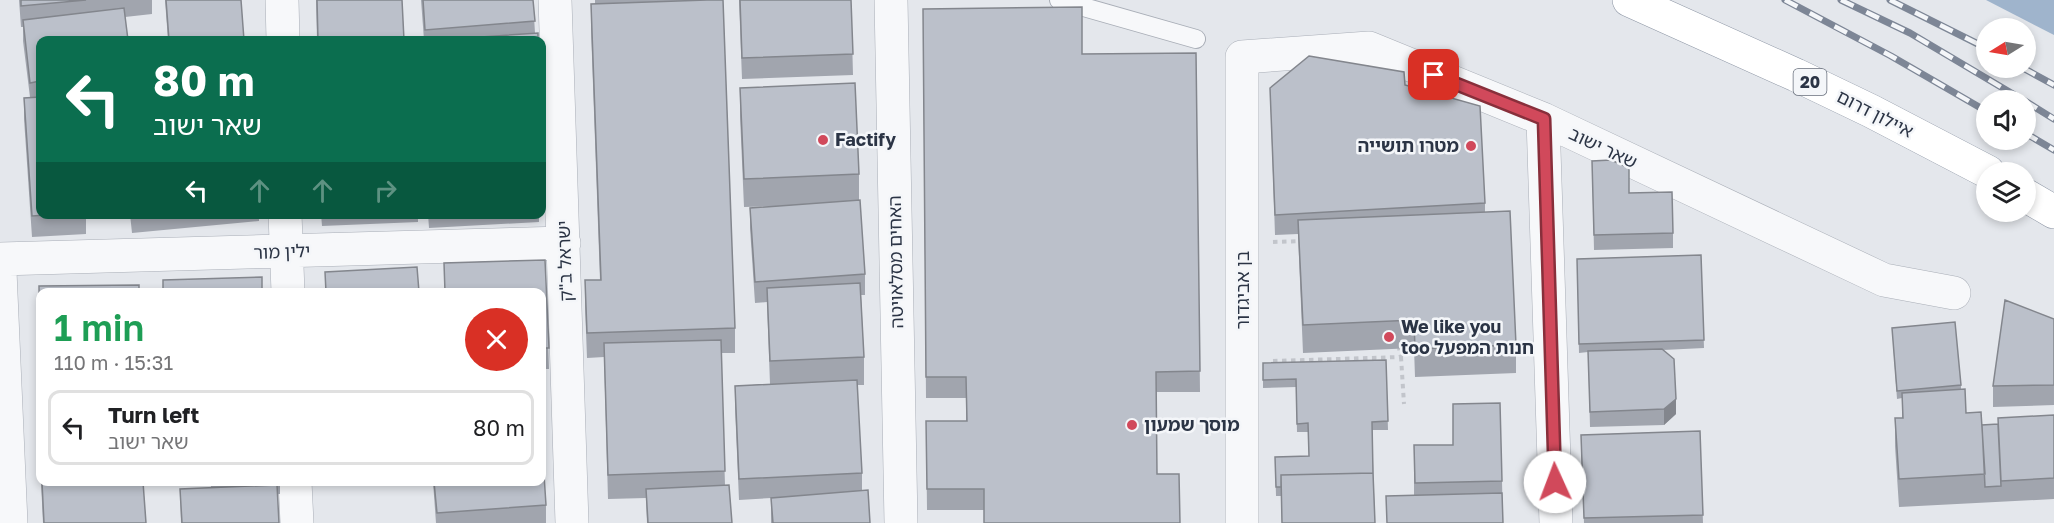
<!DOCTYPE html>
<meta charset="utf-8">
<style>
:root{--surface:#fff;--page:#f2f2f2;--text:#202124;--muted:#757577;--line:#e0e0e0}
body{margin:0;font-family:"Golos Text","Noto Sans Hebrew",sans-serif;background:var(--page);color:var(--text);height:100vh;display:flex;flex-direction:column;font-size:22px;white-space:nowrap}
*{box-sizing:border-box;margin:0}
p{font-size:20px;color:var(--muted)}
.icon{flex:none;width:33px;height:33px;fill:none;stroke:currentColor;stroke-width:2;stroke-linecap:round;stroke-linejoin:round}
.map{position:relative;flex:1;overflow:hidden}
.drawer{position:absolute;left:36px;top:288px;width:510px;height:198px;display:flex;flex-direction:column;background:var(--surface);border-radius:12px;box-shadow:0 3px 9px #0003}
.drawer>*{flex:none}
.top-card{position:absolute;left:36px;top:36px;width:510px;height:183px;border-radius:12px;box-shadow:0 3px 9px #0003;background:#0b6e4f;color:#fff;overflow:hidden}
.needle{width:39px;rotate:259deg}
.buttons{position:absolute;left:1976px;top:18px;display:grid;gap:12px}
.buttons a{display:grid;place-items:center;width:60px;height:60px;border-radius:50%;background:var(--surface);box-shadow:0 3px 9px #0003;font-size:30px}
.pin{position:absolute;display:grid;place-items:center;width:51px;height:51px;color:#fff;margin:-26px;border-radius:12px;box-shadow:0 3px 9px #0006}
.me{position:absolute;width:66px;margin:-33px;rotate:358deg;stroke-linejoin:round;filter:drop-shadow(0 0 4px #0008)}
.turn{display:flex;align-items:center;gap:21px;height:126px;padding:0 18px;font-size:27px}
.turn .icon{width:78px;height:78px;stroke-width:2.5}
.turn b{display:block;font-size:42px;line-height:51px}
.lanes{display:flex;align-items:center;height:57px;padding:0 18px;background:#0003;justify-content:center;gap:30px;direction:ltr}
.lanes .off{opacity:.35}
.round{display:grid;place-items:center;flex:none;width:63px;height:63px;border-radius:32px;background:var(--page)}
.headline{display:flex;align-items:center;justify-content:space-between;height:102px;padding:0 18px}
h1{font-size:36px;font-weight:600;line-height:45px;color:#1e9e55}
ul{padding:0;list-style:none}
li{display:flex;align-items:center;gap:18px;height:75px;margin:0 12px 9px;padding:0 6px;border:3px solid var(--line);border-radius:12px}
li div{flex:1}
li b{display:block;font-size:22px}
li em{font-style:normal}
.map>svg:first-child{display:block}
.water{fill:#9fb4cc}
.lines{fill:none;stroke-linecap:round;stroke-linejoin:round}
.lane-casing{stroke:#a9aeb7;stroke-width:20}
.street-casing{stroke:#a9aeb7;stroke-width:34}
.highway-casing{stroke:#8b94a3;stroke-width:34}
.path{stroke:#c2c5cb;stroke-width:4;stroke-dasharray:4.5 4.5;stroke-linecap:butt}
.lane{stroke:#f7f8fa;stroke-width:18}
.street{stroke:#f7f8fa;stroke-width:33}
.highway{stroke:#fff;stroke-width:33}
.rail-casing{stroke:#7d8696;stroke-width:7}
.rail{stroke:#f4f6f9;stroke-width:4.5;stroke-dasharray:14;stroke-linecap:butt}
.wall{fill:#a1a5ae}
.shaded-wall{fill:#83868d}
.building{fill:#bbc0ca;stroke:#83868d;stroke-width:1.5}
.route-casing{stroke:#882f3b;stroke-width:15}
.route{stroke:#d1495b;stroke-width:10}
.poi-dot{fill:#d1495b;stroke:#f4f6f9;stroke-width:2}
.labels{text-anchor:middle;stroke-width:5;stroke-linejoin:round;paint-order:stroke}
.shield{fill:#f4f6f9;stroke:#676e7b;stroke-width:1.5}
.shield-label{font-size:16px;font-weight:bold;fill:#2b3445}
.street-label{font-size:18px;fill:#2b3445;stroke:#f4f6f9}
.poi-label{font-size:18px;font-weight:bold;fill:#2b3445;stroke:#f4f6f9;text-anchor:start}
</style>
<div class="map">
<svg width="2054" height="523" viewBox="0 0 2054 523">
<rect width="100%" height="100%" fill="#e4e7ec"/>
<path class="water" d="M1986 0H2054V35Z"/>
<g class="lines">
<g class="lane-casing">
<path id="lane" d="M1059 0 1196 39"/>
</g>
<g class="street-casing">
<path id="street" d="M282 0 283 40
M555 0 572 523
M891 0 901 523
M1543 119 1556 523
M285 214 288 292
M0 259 564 243
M0 271 11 523
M295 482 297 523
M1242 523V57L1369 48 1543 119 1884 280 1954 293"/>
</g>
<g class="highway-casing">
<path id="highway" d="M1629 0 1796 75 1871 111 1988 172
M2025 195 2054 212"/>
</g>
<path class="path" d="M1273 242 1302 241
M1401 357 1404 404
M1273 361 1401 357 1399 348"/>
<use href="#lane" class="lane"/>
<use href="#street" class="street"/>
<use href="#highway" class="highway"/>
<g class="rail-casing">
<path id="rail" d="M1785 0 1891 56 1986 111
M1841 0 1910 33 2023 100
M1890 0 1986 48
M2023 68 2054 85
M2025 101 2054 119
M2025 133 2054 150"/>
</g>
<use href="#rail" class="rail"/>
</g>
<path class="wall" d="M19 0H152V14L125 17 40 40V214H86V234L32 237 24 119V98L30 97 23 41V27H21Z
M165 0H241L244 40H168Z
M316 0H402L404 40H317Z
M421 0H533L535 33 538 40H424Z
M595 0H723L735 328V353H721L725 485 732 523H647L646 498 608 499 604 357 587 358 585 305V280H600L591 29V4H595Z
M739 0H851L853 75 742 79Z
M923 9 1082 54 1196 53 1200 392H1156L984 510H927L926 421H966V398H926Z
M1405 85 1485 203V212L1516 345V373L1415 377 1414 348 1303 353 1298 234 1275 235 1270 88Z
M740 88 859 174V200L865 274V295H861L864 357V385H857L862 473V491L870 523H771V498L739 500 735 407V386L770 384 767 302 755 303 750 228V208L776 206 744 207 740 116Z
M1592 161 1673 233V248L1594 250Z
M130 214H259V221L132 233Z
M321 214H418V222L322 226Z
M428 214H539V222L429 228Z
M1701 255 1704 348 1663 350 1676 414 1664 425 1590 427 1588 352 1579 353 1577 259Z
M545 260 549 369H542V292H445L444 263Z
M40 292V405L39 307Z
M2054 319V405L1993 407V386Z
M1892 328 1961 385V389L1966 413 1982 425 1998 424 2054 415V499L1899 507 1895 446V418H1902V398L1897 399Z
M1386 360 1388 430H1372L1375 523H1282L1281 496H1276L1275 457 1309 456 1308 432H1297L1296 387 1263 388V363Z
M1700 431 1703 523H1584L1581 435Z
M1414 445 1502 481 1503 523 1414 495Z
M41 482H143L146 523H43Z
M211 482H280V494H277L279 523H181L180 489 211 488Z
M433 482H542L546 505V523H436Z"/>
<path class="shaded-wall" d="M1676 399V414L1664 425V409Z"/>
<path class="building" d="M21 0H86L21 6Z
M166 0H241L244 40H169Z
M317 0H402L404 40H318Z
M423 0H533L535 21 425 30Z
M707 0H723L735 328 587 333 585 280H601L591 4Z
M740 0H851L853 54 742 58Z
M1082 7V54L1196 53 1200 371 1156 372 1157 474H1179L1180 523H984V489H927L926 421H967L966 377H926L923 9Z
M124 8 128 40H40V81L30 83 23 20Z
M538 33V40H438Z
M1309 56 1404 72 1405 85 1480 106 1485 203 1275 215 1270 88Z
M855 83 859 174 744 179 740 88Z
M40 97V214H61L32 216 24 98Z
M1611 160 1629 168V193L1672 192 1673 233 1594 235 1592 161Z
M860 200 865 274 755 282 750 208Z
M1510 211 1516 345 1415 349 1414 320 1303 325 1298 220Z
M1701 255 1704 340 1579 344 1577 259Z
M545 260 549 348H542V292H445L444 263Z
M417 267 419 292H326L325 272Z
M262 277V292H163V280Z
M860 283 864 357 770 361 767 288Z
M139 285V292H40V359L39 286Z
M2005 300 2054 319V385L1993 386Z
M1955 322 1961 385 1897 391 1892 328Z
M721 340 725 471 608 475 604 343Z
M1662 349 1674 359 1676 399 1664 409 1590 412 1588 351Z
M1386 360 1388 421 1372 422 1373 473 1281 475V487H1276L1275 457 1309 456 1308 423 1297 424 1296 379 1263 380V363Z
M857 380 862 473 739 479 735 386Z
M1965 389 1966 413 1981 412 1985 474 1899 479 1895 418H1903L1902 393Z
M1500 403 1502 481 1415 483 1414 445H1453V404Z
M2054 415V478L2001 481 1998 418Z
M1998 424 2001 486 1985 487 1982 425Z
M1700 431 1703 515 1584 518 1581 435Z
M542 444 546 505 437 513 434 482H542Z
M1373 473 1375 523H1282L1281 475Z
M42 482H143L146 523H44Z
M277 485 279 523H182L180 489Z
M729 485 732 523H648L646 489Z
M868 490 870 523H773L771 498Z
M1502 493 1503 523H1387L1386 496Z"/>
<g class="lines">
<g class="route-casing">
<path id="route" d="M1434 75 1544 119 1555 482"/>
</g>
<use href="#route" class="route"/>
</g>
<g class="poi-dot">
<circle cx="823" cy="140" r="6"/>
<circle cx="1471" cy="146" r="6"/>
<circle cx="1389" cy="337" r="6"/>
<circle cx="1132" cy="425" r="6"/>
</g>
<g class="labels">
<rect class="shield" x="1793.5" y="69" width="33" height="26" rx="4.5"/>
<g class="shield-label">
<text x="1810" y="88">20</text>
</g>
<g class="street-label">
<text transform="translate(1875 114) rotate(27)" y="6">איילון דרום</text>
<text transform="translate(1603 148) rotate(25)" y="6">שאר ישוב</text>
<text transform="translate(282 252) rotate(-2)" y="6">ילין מור</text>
<text transform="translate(565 261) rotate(-92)" y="6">ישראל ב"ק</text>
<text transform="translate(896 262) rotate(-91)" y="6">האחים מסלאויטה</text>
<text transform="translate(1243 290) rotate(-90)" y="6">בן אביגדור</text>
</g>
<g class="poi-label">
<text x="835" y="146">Factify</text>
<text x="1459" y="152" text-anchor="end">מטרו תושייה</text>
<text x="1401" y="333">We like you<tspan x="1401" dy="21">too חנות המפעל</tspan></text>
<text x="1144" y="431">מוסך שמעון</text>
</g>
</g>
</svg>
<div class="buttons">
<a><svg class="needle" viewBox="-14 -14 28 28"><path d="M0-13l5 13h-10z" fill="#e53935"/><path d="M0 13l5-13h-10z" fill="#757577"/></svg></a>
<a><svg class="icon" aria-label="sound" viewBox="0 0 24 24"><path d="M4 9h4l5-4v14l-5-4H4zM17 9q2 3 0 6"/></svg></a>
<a><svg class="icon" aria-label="layers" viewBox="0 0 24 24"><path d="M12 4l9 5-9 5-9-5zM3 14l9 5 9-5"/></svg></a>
</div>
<div class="pin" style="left:1434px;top:75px;background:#d93025"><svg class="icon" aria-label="arrive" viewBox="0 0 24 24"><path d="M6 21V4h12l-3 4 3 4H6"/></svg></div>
<svg class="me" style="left:1555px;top:482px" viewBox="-20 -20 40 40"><circle r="19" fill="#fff"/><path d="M0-13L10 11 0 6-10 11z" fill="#d1495b"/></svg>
<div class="top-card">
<div class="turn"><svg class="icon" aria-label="left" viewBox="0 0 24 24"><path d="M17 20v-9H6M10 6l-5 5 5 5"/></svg><div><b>80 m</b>שאר ישוב</div></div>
<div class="lanes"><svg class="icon" aria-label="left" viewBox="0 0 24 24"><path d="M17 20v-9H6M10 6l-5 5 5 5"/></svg><svg class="icon off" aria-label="ahead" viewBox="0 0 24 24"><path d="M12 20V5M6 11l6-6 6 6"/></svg><svg class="icon off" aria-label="ahead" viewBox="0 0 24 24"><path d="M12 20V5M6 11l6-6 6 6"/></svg><svg class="icon off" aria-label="right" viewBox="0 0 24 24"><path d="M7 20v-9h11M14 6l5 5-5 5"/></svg></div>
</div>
<section class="drawer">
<div class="headline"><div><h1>1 min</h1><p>110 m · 15:31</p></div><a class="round" style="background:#d93025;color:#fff"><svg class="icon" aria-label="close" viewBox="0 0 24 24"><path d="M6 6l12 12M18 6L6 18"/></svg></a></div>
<ul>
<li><svg class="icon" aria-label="left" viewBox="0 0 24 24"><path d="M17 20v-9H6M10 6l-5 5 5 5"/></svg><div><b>Turn left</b><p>שאר ישוב</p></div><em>80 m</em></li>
</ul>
</section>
</div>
